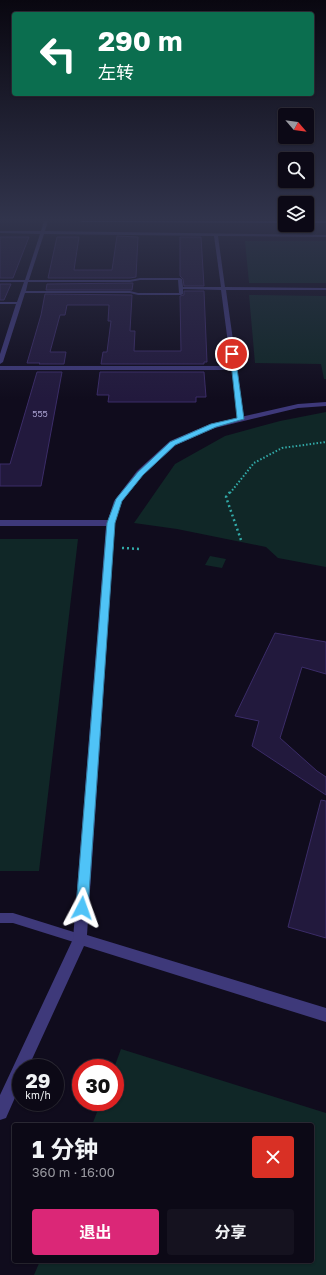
<!DOCTYPE html>
<html lang="zh">
<meta charset="utf-8">
<style>
:root{--surface:#0c0916;--page:#15121f;--text:#f1f3f6;--muted:#9a9aa1;--line:#2c2a35;--accent:#db2777}
body{margin:0;font-family:"Golos Text","Noto Sans SC",sans-serif;background:var(--page);color:var(--text);height:100vh;display:flex;flex-direction:column;font-size:15px;white-space:nowrap}
*{box-sizing:border-box;margin:0}
p{font-size:13px;color:var(--muted)}
.icon{flex:none;width:22px;height:22px;fill:none;stroke:currentColor;stroke-width:2;stroke-linecap:round;stroke-linejoin:round}
.map{position:relative;flex:1;overflow:hidden}
.details{position:absolute;left:12px;top:1123px;width:302px;height:140px;display:flex;flex-direction:column;background:var(--surface);border-radius:4px;box-shadow:0 1px 3px #0004,0 0 0 1px var(--line)}
.details>*{flex:none}
.banner{position:absolute;left:12px;top:12px;width:302px;height:84px;border-radius:4px;box-shadow:0 1px 3px #0004,0 0 0 1px var(--line);background:#0b6e4f;color:#fff;overflow:hidden}
.needle{width:26px;rotate:118deg}
.fabs{position:absolute;left:278px;top:108px;display:grid;gap:8px}
.fabs a{display:grid;place-items:center;width:36px;height:36px;border-radius:4px;background:var(--surface);box-shadow:0 1px 3px #0004,0 0 0 1px var(--line);font-size:20px}
.speed{position:absolute;left:12px;top:1059px;display:flex;gap:8px;font-size:20px;font-weight:700;text-align:center}
.speed>*{display:grid;place-content:center;width:52px;height:52px;border-radius:50%;background:var(--surface);box-shadow:0 1px 3px #0004,0 0 0 1px var(--line);line-height:1}
.speed small{font-size:10px;font-weight:400}
.speed .limit{border:6px solid #d22;background:#fff;color:#111}
.pin{position:absolute;display:grid;place-items:center;width:34px;height:34px;color:#fff;margin:-17px;border:2px solid #fff;border-radius:50%;box-shadow:0 1px 4px #0007}
.me{position:absolute;width:44px;margin:-22px;rotate:4deg;stroke-linejoin:round;filter:drop-shadow(0 0 3px #0008)}
.turn{display:flex;align-items:center;gap:14px;height:84px;padding:0 20px;font-size:18px}
.turn .icon{width:52px;height:52px;stroke-width:2.5}
.turn b{display:block;font-size:28px;line-height:34px}
.round{display:grid;place-items:center;flex:none;width:42px;height:42px;border-radius:4px;background:var(--page)}
.head{display:flex;align-items:center;justify-content:space-between;height:68px;padding:0 20px}
h1{font-size:24px;font-weight:700;line-height:30px}
.cta{display:flex;gap:8px;margin-top:auto;padding:8px 20px}
.cta a{flex:1;height:46px;border-radius:4px;background:var(--accent);color:#fff;font-size:16px;font-weight:700;line-height:46px;text-align:center}
.cta a+a{background:var(--page);color:var(--text)}
.map>svg:first-child{display:block}
.green{fill:#102727}
.building{fill:#22193d;stroke:#3b2c68}
.lines{fill:none;stroke-linecap:round;stroke-linejoin:round}
.path-far1{stroke:#32aaa8;stroke-width:2;stroke-dasharray:1.5 2;stroke-linecap:butt}
.path{stroke:#32aaa8;stroke-width:2.5;stroke-dasharray:2 3;stroke-linecap:butt}
.lane{fill:#3e397a;fill-rule:evenodd}
.street{fill:#3e397a;fill-rule:evenodd}
.secondary{fill:#6f66f9;fill-rule:evenodd}
.route{fill:#4fc3f7;stroke:#337fa1}
.labels{text-anchor:middle;stroke-width:4;stroke-linejoin:round;paint-order:stroke}
.far-number-label{font-size:9px;fill:#a69ecd}
</style>
<div class="map">
<svg width="326" height="1275" viewBox="0 0 326 1275">
<rect width="100%" height="100%" fill="#100c1d"/>
<path class="green" d="M245 241H326V283H249Z
M249 295 326 296V379H324L321 364 255 363Z
M326 412V567L278 558 266 547 177 529 134 523 175 464 225 436 280 421Z
M0 539H78L39 871H0Z
M210 556 226 559 222 568 205 565Z
M121 1049 326 1113V1275H34L40 1261H312V1125H92L101 1102H115L114 1068Z"/>
<path class="building" d="M117 236 138 237 136 277 130 278H48L57 237H79L74 270H112Z
M0 237H29L13 278H0Z
M180 237H201L204 286H184L183 279 180 276Z
M133 283 132 290H46L47 284Z
M0 284H11L4 300H0Z
M184 291H204L207 362H204V364H101L103 352H107L111 321H108L109 305H67L65 315H60L50 352H66L64 364H39L40 363H27L41 315 45 294 132 295 130 331H135L134 351H181L180 296 184 295Z
M37 372H62L41 486H0V464H10Z
M100 372H204L206 397H196V402H108L109 395H97Z
M275 633 326 642V674L302 667 280 738 317 771 326 777V795L252 746 259 721 235 716Z
M321 800 326 801V938L288 927Z"/>
<g class="lines">
<path class="path-far1" d="M230 493 254 463 282 448 326 442"/>
<path class="path" d="M230 492 226 497 241 540
M122 548 141 549"/>
<path class="lane" d="M44 221H48L45 231 326 235V237L218 236 225 287 326 288V290H226L244 419 241 421 238 419 232 370H0V366H231L221 290 183 289V294L181 295H138L130 293H25L3 362 0 364V354L16 304H0V302H17L24 282H0V280H25L40 234 0 233V231H41ZM44 234 214 236 221 287H183L182 279 180 278H140L130 280H29ZM140 280H178L179 293H138L130 291H26L28 282H130Z
M0 913H13L80 934 84 936 85 939 84 942 80 944 13 923H0Z"/>
<path class="street" d="M326 402V406L298 408 215 428 176 445 143 475 122 501 115 523 87 935 326 1008V1022L84 946 28 1068H21V1084L6 1118 0 1120V1095L73 939 106 526H0V520H108L114 501 137 471 170 441 210 424 298 404Z"/>
<path class="secondary" d="M80 221H285V223L82 222Z
M307 221H326V223H307Z"/>
</g>
<linearGradient id="sky" x2="0" y2="1"><stop stop-color="#090710"/><stop offset="0.55" stop-color="#31344c"/><stop offset="1" stop-color="#31344c" stop-opacity="0"/></linearGradient>
<rect width="326" height="399" fill="url(#sky)"/>
<path class="route" d="M230 353 235 354 244 419 216 427 175 445 143 475 122 501 115 523 88 908 86 912 82 913 78 912 76 908 107 523 116 499 138 472 170 442 211 424 237 418Z"/>
<g class="labels">
<g class="far-number-label">
<text x="40" y="417">555</text>
</g>
</g>
</svg>
<div class="fabs">
<a><svg class="needle" viewBox="-14 -14 28 28"><path d="M0-13l5 13h-10z" fill="#e53935"/><path d="M0 13l5-13h-10z" fill="#9a9aa1"/></svg></a>
<a><svg class="icon" aria-label="search" viewBox="0 0 24 24"><circle cx="10" cy="10" r="6"/><path d="M15 15l6 6"/></svg></a>
<a><svg class="icon" aria-label="layers" viewBox="0 0 24 24"><path d="M12 4l9 5-9 5-9-5zM3 14l9 5 9-5"/></svg></a>
</div>
<div class="speed"><div>29<small>km/h</small></div><div class="limit">30</div></div>
<div class="pin" style="left:232px;top:354px;background:#d93025"><svg class="icon" aria-label="arrive" viewBox="0 0 24 24"><path d="M6 21V4h12l-3 4 3 4H6"/></svg></div>
<svg class="me" style="left:82px;top:908px" viewBox="-20 -20 40 40"><path d="M0-17L14 15 0 8-14 15z" fill="#4fc3f7" stroke="#fff" stroke-width="4"/></svg>
<div class="banner">
<div class="turn"><svg class="icon" aria-label="left" viewBox="0 0 24 24"><path d="M17 20v-9H6M10 6l-5 5 5 5"/></svg><div><b>290 m</b>左转</div></div>
</div>
<section class="details">
<div class="head"><div><h1>1 分钟</h1><p>360 m · 16:00</p></div><a class="round" style="background:#d93025;color:#fff"><svg class="icon" aria-label="close" viewBox="0 0 24 24"><path d="M6 6l12 12M18 6L6 18"/></svg></a></div>
<div class="cta"><a>退出</a><a>分享</a></div>
</section>
</div>
